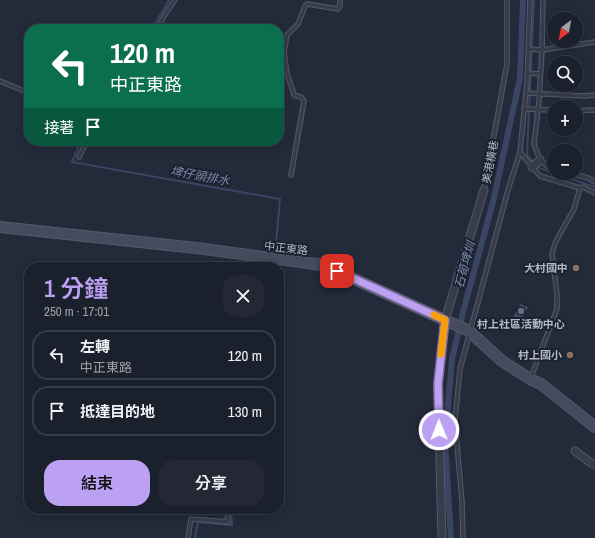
<!DOCTYPE html>
<html lang="zh-TW">
<meta charset="utf-8">
<style>
:root{--surface:#1a202c;--page:#232834;--text:#f1f3f6;--muted:#9fa3a9;--line:#383e48;--accent:#bca0f2}
body{margin:0;font-family:"Archivo Narrow","Noto Sans TC",sans-serif;background:var(--page);color:var(--text);height:100vh;display:flex;flex-direction:column;font-size:15px;white-space:nowrap}
*{box-sizing:border-box;margin:0}
p{font-size:13px;color:var(--muted)}
.icon{flex:none;width:22px;height:22px;fill:none;stroke:currentColor;stroke-width:2;stroke-linecap:round;stroke-linejoin:round}
.map{position:relative;flex:1;overflow:hidden}
.panel{position:absolute;left:24px;top:262px;width:260px;height:252px;display:flex;flex-direction:column;background:var(--surface);border-radius:16px;box-shadow:0 2px 10px #0003,0 0 0 1px var(--line)}
.panel>*{flex:none}
.top-card{position:absolute;left:24px;top:24px;width:260px;height:122px;border-radius:16px;box-shadow:0 2px 10px #0003,0 0 0 1px var(--line);background:#0b6e4f;color:#fff;overflow:hidden}
.needle{width:26px;rotate:212deg}
.controls{position:absolute;left:547px;top:12px;display:grid;gap:8px}
.controls a{display:grid;place-items:center;width:36px;height:36px;border-radius:50%;background:var(--surface);box-shadow:0 2px 10px #0003,0 0 0 1px var(--line);font-size:20px}
.pin{position:absolute;display:grid;place-items:center;width:34px;height:34px;color:#fff;margin:-17px;border-radius:8px;box-shadow:0 2px 6px #0006}
.me{position:absolute;width:44px;margin:-22px;rotate:359deg;stroke-linejoin:round;filter:drop-shadow(0 0 3px #0008)}
.turn{display:flex;align-items:center;gap:14px;height:84px;padding:0 20px;font-size:18px}
.turn .icon{width:52px;height:52px;stroke-width:2.5}
.turn b{display:block;font-size:28px;line-height:34px}
.then{display:flex;align-items:center;height:38px;padding:0 20px;background:#0003;gap:8px;font-size:15px}
.round{display:grid;place-items:center;flex:none;width:42px;height:42px;border-radius:16px;background:var(--page)}
.head{display:flex;align-items:center;justify-content:space-between;height:68px;padding:0 20px}
h1{font-size:24px;font-weight:600;line-height:30px;color:var(--accent)}
.primary-button{display:flex;gap:8px;margin-top:auto;padding:8px 20px}
.primary-button a{flex:1;height:46px;border-radius:16px;background:var(--accent);color:#111;font-size:16px;font-weight:600;line-height:46px;text-align:center}
.primary-button a+a{background:var(--page);color:var(--text)}
ul{padding:0;list-style:none}
li{display:flex;align-items:center;gap:12px;height:50px;margin:0 8px 6px;padding:0 12px;border:2px solid var(--line);border-radius:16px}
li div{flex:1}
li b{display:block;font-size:15px}
li em{font-style:normal}
.map>svg:first-child{display:block}
.lines{fill:none;stroke-linecap:round;stroke-linejoin:round}
.stream{stroke:#394563;stroke-width:2}
.canal{stroke:#394563;stroke-width:6}
.building{fill:#42495c;stroke:#1e2331}
.lane-casing{stroke:#545a68;stroke-width:5.5}
.street-casing{stroke:#545a68;stroke-width:9}
.secondary-casing{stroke:#545a68;stroke-width:12}
.lane{stroke:#363c4a;stroke-width:3.5}
.street{stroke:#363c4a;stroke-width:7}
.secondary{stroke:#454a5d;stroke-width:10}
.route-casing{stroke:#7a689d;stroke-width:10}
.route{stroke:#bca0f2;stroke-width:7}
.slow{stroke:#f59e0b;stroke-width:7}
.education-dot{fill:#8d6e63;stroke:#1c212f;stroke-width:1.5}
.service-dot{fill:#5c6f8a;stroke:#1c212f;stroke-width:1.5}
.labels{text-anchor:middle;stroke-width:4;stroke-linejoin:round;paint-order:stroke}
.street-label{font-size:11px;fill:#b1b7c6;stroke:#1c212f}
.poi-label{font-size:11px;font-weight:bold;fill:#b1b7c6;stroke:#1c212f;text-anchor:end}
.water-label{font-size:12px;font-style:italic;fill:#7a89ad;stroke:#1c212f}
</style>
<div class="map">
<svg width="595" height="538" viewBox="0 0 595 538">
<rect width="100%" height="100%" fill="#232a3a"/>
<g class="lines">
<path class="stream" d="M534 0 527 155 537 167 554 173
M152 29 169 0
M81 141 72 162 280 199 275 255
M554 173 595 187
M274 267V261
M195 538 198 522 232 525 231 509"/>
<path class="canal" d="M451 538 445 443 452 359 463 312 494 198 520 78 523 0"/>
</g>
<path class="building" d="M520 303 529 307 520 323 512 318Z"/>
<g class="lines">
<g class="lane-casing">
<path id="lane" d="M543 0 542 50 539 101 534 144 540 160 547 166 554 168
M157 29 166 13 175 0
M528 49 542 50 595 42
M527 73 540 74
M0 81 29 93
M526 93 584 96 595 95
M524 109 554 110
M576 111 595 110
M520 152 540 176 580 188 583 187 595 193
M79 157 87 141
M570 173 588 178 595 182
M291 175 304 101 301 97 294 95 287 73 284 53 287 35 298 24 305 6 307 4 338 9 340 6V0
M484 190 507 64V0
M270 267 272 259
M531 377 557 309V294L552 253 556 241 574 209 580 188
M188 538 191 519 228 522 227 509
M463 538 462 502 455 421 460 369 508 190 520 152 527 82 530 0"/>
</g>
<g class="street-casing">
<path id="street" d="M532 167 540 160
M575 451 591 463 595 465
M442 538 438 384 445 320 484 190"/>
</g>
<g class="secondary-casing">
<path id="secondary" d="M0 227 196 248 323 265 469 331 502 361 530 379 541 384 595 427"/>
</g>
<use href="#lane" class="lane"/>
<use href="#street" class="street"/>
<use href="#secondary" class="secondary"/>
</g>
<g class="lines">
<g class="route-casing">
<path id="route" d="M337 271 445 320 438 384 439 430"/>
</g>
<use href="#route" class="route"/>
<path class="slow" d="M434 315 445 320 441 354"/>
</g>
<g class="education-dot">
<circle cx="576" cy="268" r="4"/>
<circle cx="570" cy="355" r="4"/>
</g>
<circle class="service-dot" cx="521" cy="311" r="4"/>
<g class="labels">
<g class="street-label">
<text transform="translate(490 162) rotate(-79)" y="4">美港橫巷</text>
<text transform="translate(286 248) rotate(7)" y="4">中正東路</text>
</g>
<g class="poi-label">
<text x="568" y="272">大村國中</text>
<text x="521" y="328" text-anchor="middle">村上社區活動中心</text>
<text x="562" y="359">村上國小</text>
</g>
<g class="water-label">
<text transform="translate(200 176) rotate(10)" y="4">埤仔頭排水</text>
<text transform="translate(465 265) rotate(-75)" y="4">石筍埤圳</text>
</g>
</g>
</svg>
<div class="controls">
<a><svg class="needle" viewBox="-14 -14 28 28"><path d="M0-13l5 13h-10z" fill="#e53935"/><path d="M0 13l5-13h-10z" fill="#9fa3a9"/></svg></a>
<a><svg class="icon" aria-label="search" viewBox="0 0 24 24"><circle cx="10" cy="10" r="6"/><path d="M15 15l6 6"/></svg></a>
<a>+</a>
<a>−</a>
</div>
<div class="pin" style="left:337px;top:271px;background:#d93025"><svg class="icon" aria-label="arrive" viewBox="0 0 24 24"><path d="M6 21V4h12l-3 4 3 4H6"/></svg></div>
<svg class="me" style="left:439px;top:430px" viewBox="-20 -20 40 40"><circle r="17" fill="#bca0f2" stroke="#fff" stroke-width="3"/><path d="M0-11L8 9 0 5-8 9z" fill="#fff"/></svg>
<div class="top-card">
<div class="turn"><svg class="icon" aria-label="left" viewBox="0 0 24 24"><path d="M17 20v-9H6M10 6l-5 5 5 5"/></svg><div><b>120 m</b>中正東路</div></div>
<div class="then">接著<svg class="icon" aria-label="arrive" viewBox="0 0 24 24"><path d="M6 21V4h12l-3 4 3 4H6"/></svg></div>
</div>
<section class="panel">
<div class="head"><div><h1>1 分鐘</h1><p>250 m · 17:01</p></div><a class="round"><svg class="icon" aria-label="close" viewBox="0 0 24 24"><path d="M6 6l12 12M18 6L6 18"/></svg></a></div>
<ul>
<li><svg class="icon" aria-label="left" viewBox="0 0 24 24"><path d="M17 20v-9H6M10 6l-5 5 5 5"/></svg><div><b>左轉</b><p>中正東路</p></div><em>120 m</em></li>
<li><svg class="icon" aria-label="arrive" viewBox="0 0 24 24"><path d="M6 21V4h12l-3 4 3 4H6"/></svg><div><b>抵達目的地</b></div><em>130 m</em></li>
</ul>
<div class="primary-button"><a>結束</a><a>分享</a></div>
</section>
</div>
